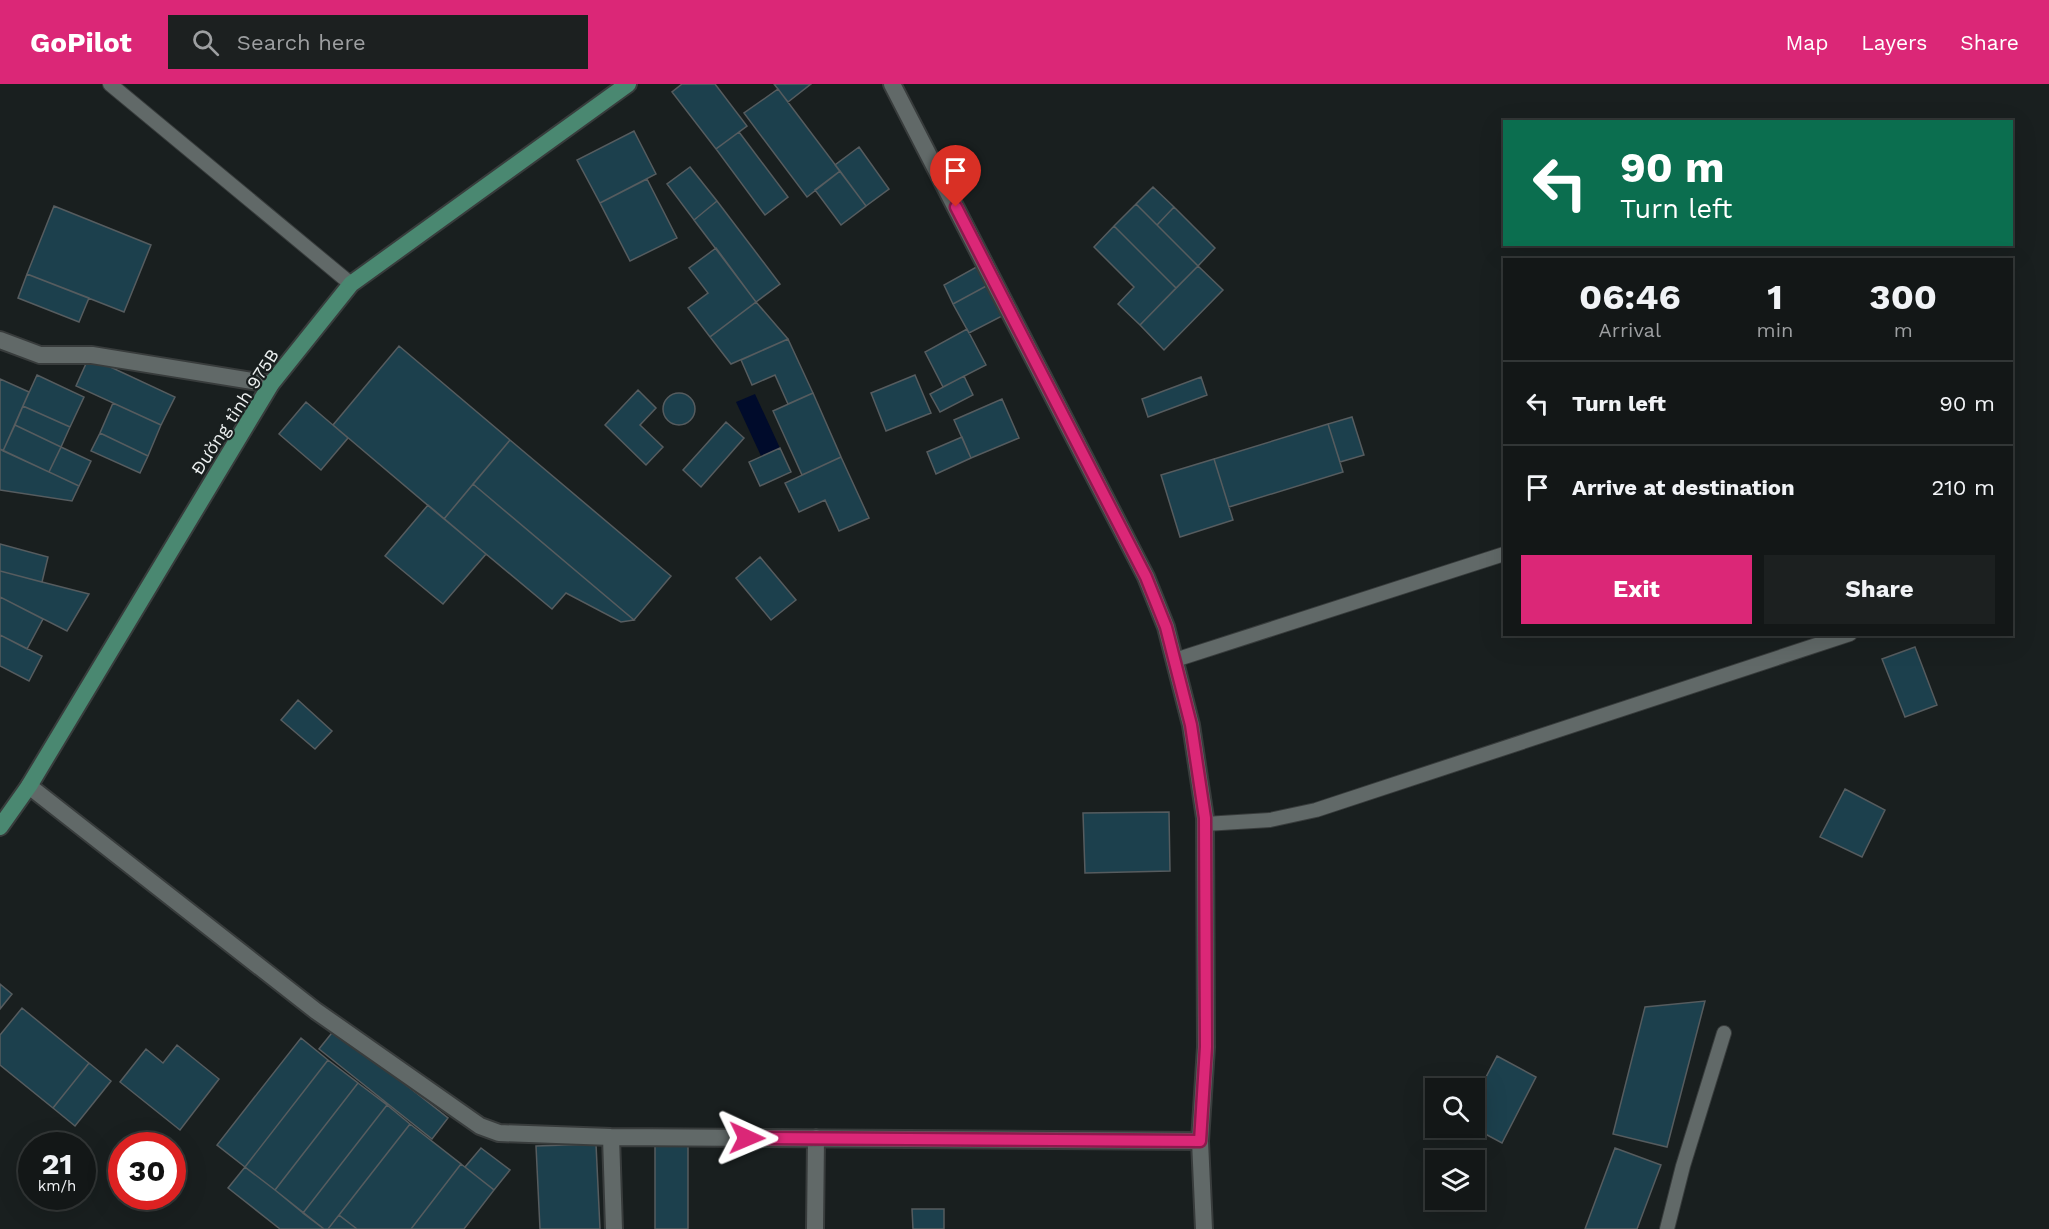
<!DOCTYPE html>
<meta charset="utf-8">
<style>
:root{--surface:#131717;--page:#1c2020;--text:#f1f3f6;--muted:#9d9fa1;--line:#323636;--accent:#db2777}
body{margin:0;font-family:"Work Sans",sans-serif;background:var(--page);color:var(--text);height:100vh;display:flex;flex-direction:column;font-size:22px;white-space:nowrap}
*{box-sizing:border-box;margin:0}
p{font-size:20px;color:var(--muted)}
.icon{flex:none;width:33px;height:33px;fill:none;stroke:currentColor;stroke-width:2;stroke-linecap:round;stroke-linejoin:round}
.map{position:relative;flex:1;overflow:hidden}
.side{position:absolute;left:1503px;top:174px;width:510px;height:378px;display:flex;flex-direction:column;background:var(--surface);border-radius:0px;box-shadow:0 6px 24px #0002,0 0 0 2px var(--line)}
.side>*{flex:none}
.guide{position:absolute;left:1503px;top:36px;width:510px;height:126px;border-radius:0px;box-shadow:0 6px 24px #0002,0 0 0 2px var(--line);background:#0b6e4f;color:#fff;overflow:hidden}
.tools{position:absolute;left:1425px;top:994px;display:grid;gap:12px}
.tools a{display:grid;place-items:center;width:60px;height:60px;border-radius:0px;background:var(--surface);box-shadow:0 6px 24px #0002,0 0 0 2px var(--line);font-size:30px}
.speed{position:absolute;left:18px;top:1048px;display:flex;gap:12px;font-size:30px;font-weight:700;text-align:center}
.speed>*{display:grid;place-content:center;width:78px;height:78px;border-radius:50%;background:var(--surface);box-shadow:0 6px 24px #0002,0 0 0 2px var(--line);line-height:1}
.speed small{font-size:15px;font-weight:400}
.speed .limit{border:9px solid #d22;background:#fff;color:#111}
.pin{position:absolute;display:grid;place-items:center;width:51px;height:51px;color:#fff;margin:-62px -26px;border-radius:50% 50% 50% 0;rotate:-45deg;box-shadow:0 0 6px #0007}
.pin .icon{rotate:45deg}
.me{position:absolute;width:66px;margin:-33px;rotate:91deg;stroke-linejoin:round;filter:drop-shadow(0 0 4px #0008)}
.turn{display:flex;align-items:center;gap:21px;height:126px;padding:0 18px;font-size:27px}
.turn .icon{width:78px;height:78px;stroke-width:2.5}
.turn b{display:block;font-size:42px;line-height:51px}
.eta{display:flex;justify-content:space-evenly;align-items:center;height:102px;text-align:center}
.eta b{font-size:36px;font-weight:700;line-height:42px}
.action{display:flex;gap:12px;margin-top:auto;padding:12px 18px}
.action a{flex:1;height:69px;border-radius:0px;background:var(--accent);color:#fff;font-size:24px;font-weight:700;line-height:69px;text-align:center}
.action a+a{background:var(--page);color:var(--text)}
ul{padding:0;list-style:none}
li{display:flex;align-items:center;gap:18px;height:84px;padding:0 18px;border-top:2px solid var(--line)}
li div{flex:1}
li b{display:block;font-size:22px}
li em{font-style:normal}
header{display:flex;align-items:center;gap:36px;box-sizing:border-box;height:84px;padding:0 30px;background:var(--accent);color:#fff}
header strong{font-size:28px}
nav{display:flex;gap:33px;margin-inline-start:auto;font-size:21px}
.search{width:420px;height:54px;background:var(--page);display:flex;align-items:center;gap:15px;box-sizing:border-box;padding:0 21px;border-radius:0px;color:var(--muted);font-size:22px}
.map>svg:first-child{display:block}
.water{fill:#000b2b}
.building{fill:#1c404d;stroke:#565c5f;stroke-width:1.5}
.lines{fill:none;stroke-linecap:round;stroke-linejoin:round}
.service-casing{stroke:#383c3c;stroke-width:16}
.minor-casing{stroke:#383c3c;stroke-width:20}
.secondary-casing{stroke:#383c3c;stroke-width:20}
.service{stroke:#616968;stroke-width:14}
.minor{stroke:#616968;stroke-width:16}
.secondary{stroke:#4a8871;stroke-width:16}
.route-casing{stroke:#8e194d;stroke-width:15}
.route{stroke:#db2777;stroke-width:10}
.labels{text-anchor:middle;stroke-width:4.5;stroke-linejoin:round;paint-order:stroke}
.street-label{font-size:18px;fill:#ecf0f0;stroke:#191f1f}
</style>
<header>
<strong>GoPilot</strong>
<div class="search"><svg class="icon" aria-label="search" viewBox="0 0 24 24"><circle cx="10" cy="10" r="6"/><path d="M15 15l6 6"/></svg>Search here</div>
<nav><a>Map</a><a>Layers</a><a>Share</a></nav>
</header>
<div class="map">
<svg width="2049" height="1145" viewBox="0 0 2049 1145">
<rect width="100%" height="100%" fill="#191f1f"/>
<path class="water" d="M755 310 780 364 761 372 736 318Z"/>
<path class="building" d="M682 0H715L747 42 716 65 672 8Z
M774 0H811L788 18Z
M778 5 840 87 807 113 744 29Z
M634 47 656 90 600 119 577 76Z
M739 48 788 113 765 131 716 65Z
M859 63 889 105 866 122 835 81Z
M690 83 717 117 694 136 667 100Z
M840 87 866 122 841 141 815 106Z
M647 95 677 154 630 177 600 119Z
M1153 103 1174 123 1157 141 1136 120Z
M717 117 780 200 756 218 694 136Z
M1136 120 1198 182 1176 204 1114 142Z
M54 122 151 161 124 228 27 190Z
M1174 123 1215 164 1198 182 1157 141Z
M1114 142 1176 204 1140 241 1118 220 1134 203 1094 163Z
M716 164 756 218 710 253 688 224 708 209 689 184Z
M980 181 990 200 953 220 944 201Z
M1198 182 1223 206 1164 266 1140 241Z
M27 190 89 214 79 238 18 214Z
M990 200 1006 230 969 249 953 220Z
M756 218 788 255 731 280 710 253Z
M967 245 986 281 943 303 925 268Z
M788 255 813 309 788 320 775 291 752 301 741 276Z
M399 262 510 356 444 435 333 341Z
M89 273 175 313 161 341 76 302Z
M37 291 84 313 70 343 23 322Z
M915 291 931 329 886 347 871 309Z
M964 292 973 311 940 328 930 310Z
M1201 293 1207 311 1148 333 1142 315Z
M0 295 29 308 3 367 0 365Z
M638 306 656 324 640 341 663 363 646 381 605 341Z
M813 309 841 373 802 391 773 327Z
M663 325a16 16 0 1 1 32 0a16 16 0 1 1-32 0Z
M1002 315 1019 354 971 374 954 336Z
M306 318 348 354 321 386 279 350Z
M113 319 161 341 148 372 100 349Z
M23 322 70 343 61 363 15 341Z
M1352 333 1364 371 1340 378 1328 340Z
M726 338 744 354 701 403 683 386Z
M1328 340 1343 388 1229 423 1214 375Z
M15 341 61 363 49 388 3 367Z
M100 349 148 372 140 389 91 367Z
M962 353 971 374 936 390 927 368Z
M510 356 671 492 634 536 473 400Z
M61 363 91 377 79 402 49 388Z
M780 364 791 388 760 402 749 378Z
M0 365 79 402 72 417 0 406Z
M841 373 869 434 839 447 825 416 799 428 785 399Z
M1214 375 1233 436 1180 453 1161 391Z
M473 400 634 536 621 538 566 509 552 525 444 435Z
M428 421 486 470 443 520 385 472Z
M0 460 48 473 42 498 0 487Z
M760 473 796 516 771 536 736 494Z
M0 487 42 498 89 510 67 547 0 513Z
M0 513 43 535 27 565 0 551Z
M0 551 42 572 29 597 0 582Z
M1915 563 1937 621 1905 633 1882 575Z
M298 616 332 647 315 665 281 636Z
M1845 705 1885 726 1862 773 1820 753Z
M1169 728 1170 787 1085 789 1083 729Z
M0 900 12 910 0 925Z
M1705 917 1667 1063 1613 1050 1645 923Z
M22 924 89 979 53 1024 0 981V951Z
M335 945 448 1034 432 1055 319 965Z
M301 954 328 976 245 1083 217 1061Z
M177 961 219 995 180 1046 120 998 146 965 163 979Z
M1497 972 1536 993 1502 1059 1474 1044V1016Z
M328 976 358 999 275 1106 245 1083Z
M89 979 111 997 75 1042 53 1024Z
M358 999 387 1021 303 1129 275 1106Z
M387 1021 410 1040 328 1145H324L303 1129Z
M410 1040 461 1080 411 1145H357L339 1131Z
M596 1060 600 1145H540L536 1062Z
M655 1062H688V1145H655Z
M481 1064 510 1086 494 1106 465 1083Z
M1615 1064 1661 1081 1637 1145H1585Z
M461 1080 494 1106 464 1145H411Z
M245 1083 275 1106 324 1145H280L228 1104Z
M912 1125H944V1145H913Z
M339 1131 357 1145H328Z"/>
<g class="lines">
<g class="service-casing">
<path id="service" d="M110 0 351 200
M1175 576 1504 470
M1205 740 1270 736 1316 726 1850 550
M1667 1145 1683 1082 1724 949"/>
</g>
<g class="minor-casing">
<path id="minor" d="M892 0 1146 493 1166 543 1191 641 1205 734 1206 963 1200 1057 1204 1145
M0 256 40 271H92L271 300
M29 702 316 927 480 1042 499 1049 611 1053 1200 1057
M611 1053 614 1145
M815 1145 816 1054"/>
</g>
<g class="secondary-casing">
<path id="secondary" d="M0 743 29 702 271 300 351 200 628 0"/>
</g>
<use href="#service" class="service"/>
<use href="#minor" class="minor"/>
<use href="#secondary" class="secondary"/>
</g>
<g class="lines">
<g class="route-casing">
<path id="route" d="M747 1054 1200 1057 1206 963 1205 734 1191 641 1166 543 1146 493 956 123"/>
</g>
<use href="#route" class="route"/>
</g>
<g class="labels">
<g class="street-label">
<text transform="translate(235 328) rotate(-57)" y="6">Đường tỉnh 975B</text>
</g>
</g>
</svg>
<div class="tools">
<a><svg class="icon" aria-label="search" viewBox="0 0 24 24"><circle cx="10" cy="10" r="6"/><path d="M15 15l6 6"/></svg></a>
<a><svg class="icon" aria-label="layers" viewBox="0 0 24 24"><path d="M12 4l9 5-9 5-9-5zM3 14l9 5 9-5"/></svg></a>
</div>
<div class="speed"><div>21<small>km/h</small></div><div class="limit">30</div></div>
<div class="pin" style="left:956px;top:123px;background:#d93025"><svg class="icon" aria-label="arrive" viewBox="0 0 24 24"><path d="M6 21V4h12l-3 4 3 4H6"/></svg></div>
<svg class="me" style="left:747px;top:1054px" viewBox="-20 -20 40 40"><path d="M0-17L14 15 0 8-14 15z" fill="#db2777" stroke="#fff" stroke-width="4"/></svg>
<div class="guide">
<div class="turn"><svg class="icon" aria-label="left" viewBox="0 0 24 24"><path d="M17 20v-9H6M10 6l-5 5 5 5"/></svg><div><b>90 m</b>Turn left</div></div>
</div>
<section class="side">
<div class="eta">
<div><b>06:46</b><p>Arrival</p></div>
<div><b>1</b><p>min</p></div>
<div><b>300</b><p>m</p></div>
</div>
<ul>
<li><svg class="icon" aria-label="left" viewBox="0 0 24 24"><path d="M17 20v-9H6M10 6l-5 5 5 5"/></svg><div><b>Turn left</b></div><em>90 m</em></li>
<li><svg class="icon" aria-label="arrive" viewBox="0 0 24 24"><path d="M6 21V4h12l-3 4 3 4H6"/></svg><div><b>Arrive at destination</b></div><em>210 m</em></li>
</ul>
<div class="action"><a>Exit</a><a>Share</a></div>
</section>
</div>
